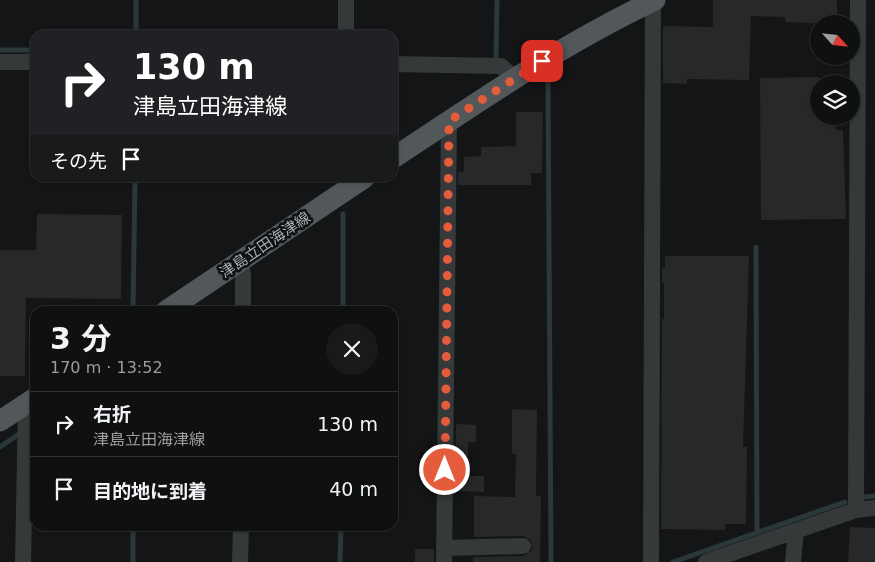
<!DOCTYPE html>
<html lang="ja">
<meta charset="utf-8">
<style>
:root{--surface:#0f1010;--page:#181919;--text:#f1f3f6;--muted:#9b9d9f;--line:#2f3030}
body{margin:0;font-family:"DejaVu Sans","Noto Sans JP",sans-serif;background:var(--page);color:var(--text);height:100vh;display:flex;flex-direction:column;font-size:19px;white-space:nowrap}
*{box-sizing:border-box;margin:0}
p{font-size:16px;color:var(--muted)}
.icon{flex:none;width:28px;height:28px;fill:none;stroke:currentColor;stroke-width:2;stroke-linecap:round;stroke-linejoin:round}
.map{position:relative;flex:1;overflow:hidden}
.sheet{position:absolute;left:30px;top:306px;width:368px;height:225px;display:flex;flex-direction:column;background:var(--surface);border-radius:15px;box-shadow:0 1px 4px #0004,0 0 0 1px var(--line)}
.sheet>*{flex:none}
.hud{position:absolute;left:30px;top:30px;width:368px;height:152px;border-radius:15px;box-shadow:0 1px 4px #0004,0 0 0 1px var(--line);background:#202124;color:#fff;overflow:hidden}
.needle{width:32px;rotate:117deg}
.fabs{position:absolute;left:810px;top:15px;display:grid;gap:10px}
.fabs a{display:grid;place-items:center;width:50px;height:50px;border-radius:50%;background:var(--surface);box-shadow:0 1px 4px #0004,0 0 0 1px var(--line);font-size:25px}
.pin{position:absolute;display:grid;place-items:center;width:42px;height:42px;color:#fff;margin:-21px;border-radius:10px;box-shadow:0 2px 8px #0006}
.me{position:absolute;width:55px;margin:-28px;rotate:0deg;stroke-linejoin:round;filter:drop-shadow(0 0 4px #0008)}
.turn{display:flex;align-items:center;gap:18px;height:105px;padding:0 20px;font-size:22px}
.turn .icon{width:65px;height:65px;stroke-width:2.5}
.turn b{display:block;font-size:35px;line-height:42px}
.then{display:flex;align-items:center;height:48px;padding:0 20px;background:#0003;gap:10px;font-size:19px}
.round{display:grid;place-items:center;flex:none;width:52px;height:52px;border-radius:26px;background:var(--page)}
.headline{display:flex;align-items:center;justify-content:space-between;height:85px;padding:0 20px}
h1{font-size:30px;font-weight:700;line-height:38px}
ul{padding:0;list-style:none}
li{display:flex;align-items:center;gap:15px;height:65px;padding:0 20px;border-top:1px solid var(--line)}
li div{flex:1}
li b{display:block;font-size:19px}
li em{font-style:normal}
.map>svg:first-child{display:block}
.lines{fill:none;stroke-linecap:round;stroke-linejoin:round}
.stream{stroke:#2b3838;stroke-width:5}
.building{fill:#27282a}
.minor{stroke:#35393a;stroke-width:16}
.major{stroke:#525759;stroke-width:21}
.route{stroke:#e55c3d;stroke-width:9;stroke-dasharray:0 16.2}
.labels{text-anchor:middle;stroke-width:5;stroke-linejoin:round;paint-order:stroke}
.street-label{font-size:15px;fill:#a7b2b5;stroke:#0f1011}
</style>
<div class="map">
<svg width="875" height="562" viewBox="0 0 875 562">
<rect width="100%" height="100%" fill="#141516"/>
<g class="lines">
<path class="stream" d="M136 35V0
M0 50H35
M496 57 497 0
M548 79 551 562
M756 247 757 533
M133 311 135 178
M343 311V214
M0 447 19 434
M864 497 875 496
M133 562V526
M340 562 341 526
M673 562 845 502"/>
</g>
<path class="building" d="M713 0H837V24L785 22V17L751 16 749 80 687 79V84L663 83V26L713 27Z
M819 77V116H836V130H843L846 219 761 220 760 78Z
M516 112H543L542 173H531V185H458V172H464V157L481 156V147L516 146Z
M37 214 122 215 121 299 26 298 25 376H0V250H36Z
M665 256H749L743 447H747L746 524H725V530L661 529 662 319H664V283H662V268H665Z
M512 409 537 410 536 496H541L540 562H473V557L523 556 532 550 531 540 523 536 474 537V496L515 497 516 454H512Z
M456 424 476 425V442H468V476H484V492L455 491Z
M850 527 875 528V562H848Z
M415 549H434V562H415Z"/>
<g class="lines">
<path class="minor" d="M346 35V0
M0 62H35
M392 64 501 66 514 78
M241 262 243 275V311
M856 510 858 0
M444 548 523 546
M23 562 26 404
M240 562 241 526
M444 562 449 121
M651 562 653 0
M706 562 856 510 875 508
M793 562 796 531"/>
<path class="major" d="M392 159C479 101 561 45 655 0
M166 311 364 178
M0 421 35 398"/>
</g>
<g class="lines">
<path class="route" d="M445 470 449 121 542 61"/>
</g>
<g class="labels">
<g class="street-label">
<text transform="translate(265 245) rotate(-34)" y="5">津島立田海津線</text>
</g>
</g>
</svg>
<div class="fabs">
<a><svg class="needle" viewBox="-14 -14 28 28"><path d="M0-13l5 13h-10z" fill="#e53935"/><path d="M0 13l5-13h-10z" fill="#9b9d9f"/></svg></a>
<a><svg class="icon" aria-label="layers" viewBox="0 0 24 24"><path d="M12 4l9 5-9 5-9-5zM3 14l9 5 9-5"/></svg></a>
</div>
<div class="pin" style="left:542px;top:61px;background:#d93025"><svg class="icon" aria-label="arrive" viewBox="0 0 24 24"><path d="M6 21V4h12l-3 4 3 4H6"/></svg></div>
<svg class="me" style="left:445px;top:470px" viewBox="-20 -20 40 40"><circle r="17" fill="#e55c3d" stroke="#fff" stroke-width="3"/><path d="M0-11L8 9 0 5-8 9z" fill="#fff"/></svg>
<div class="hud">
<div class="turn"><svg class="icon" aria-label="right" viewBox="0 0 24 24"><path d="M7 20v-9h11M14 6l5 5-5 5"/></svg><div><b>130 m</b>津島立田海津線</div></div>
<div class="then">その先<svg class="icon" aria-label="arrive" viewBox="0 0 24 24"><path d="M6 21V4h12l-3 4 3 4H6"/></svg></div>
</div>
<section class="sheet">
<div class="headline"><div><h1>3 分</h1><p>170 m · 13:52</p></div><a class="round"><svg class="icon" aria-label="close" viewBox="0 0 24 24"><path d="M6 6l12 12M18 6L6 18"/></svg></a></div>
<ul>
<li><svg class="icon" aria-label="right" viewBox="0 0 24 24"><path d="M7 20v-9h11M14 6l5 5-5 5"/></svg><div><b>右折</b><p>津島立田海津線</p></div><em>130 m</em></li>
<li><svg class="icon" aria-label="arrive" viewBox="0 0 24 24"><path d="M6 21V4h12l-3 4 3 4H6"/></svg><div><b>目的地に到着</b></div><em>40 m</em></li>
</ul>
</section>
</div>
